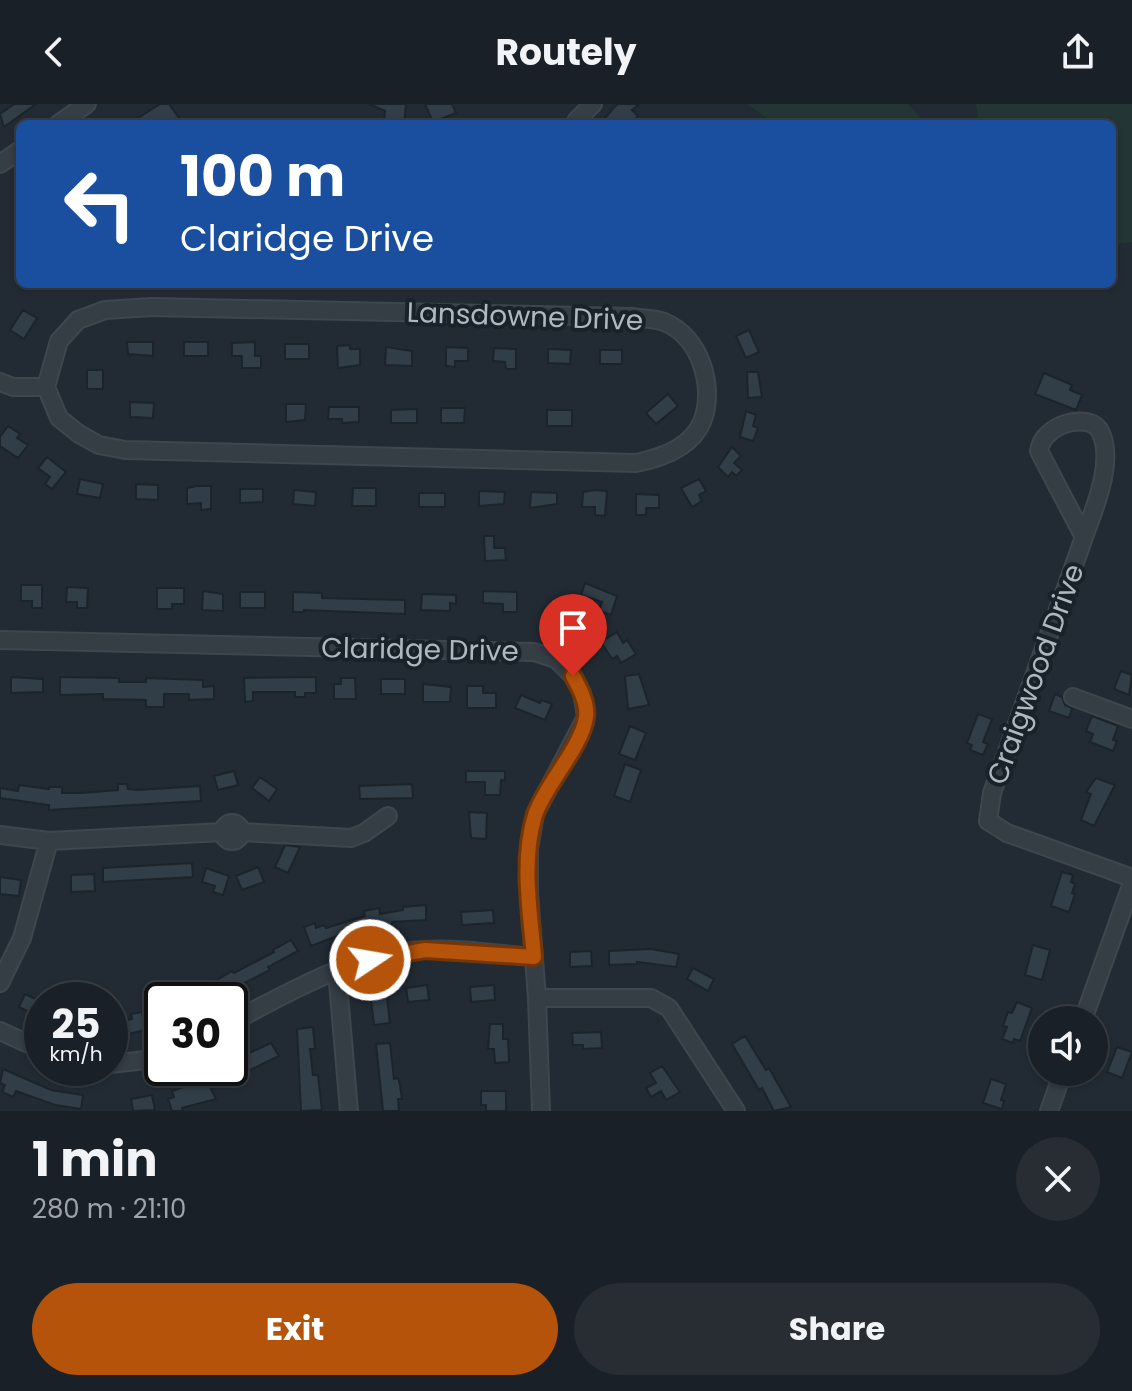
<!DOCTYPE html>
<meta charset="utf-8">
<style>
:root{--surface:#1a2027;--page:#272d33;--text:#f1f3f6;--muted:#9fa3a7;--line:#383e44;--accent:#b45309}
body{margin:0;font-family:Poppins,sans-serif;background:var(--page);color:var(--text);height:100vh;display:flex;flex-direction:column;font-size:30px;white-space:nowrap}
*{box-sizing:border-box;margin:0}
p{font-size:26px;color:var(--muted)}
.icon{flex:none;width:44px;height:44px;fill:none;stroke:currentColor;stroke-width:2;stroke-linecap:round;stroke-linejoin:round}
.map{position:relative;height:1007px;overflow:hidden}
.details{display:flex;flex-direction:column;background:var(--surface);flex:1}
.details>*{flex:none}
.top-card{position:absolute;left:16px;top:16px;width:1100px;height:168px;border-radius:12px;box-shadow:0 2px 6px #0004,0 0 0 2px var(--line);background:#1a4fa0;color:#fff;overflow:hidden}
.tools{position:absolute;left:1028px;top:902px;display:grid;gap:16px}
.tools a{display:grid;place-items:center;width:80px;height:80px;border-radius:50%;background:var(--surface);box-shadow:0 2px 6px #0004,0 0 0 2px var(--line);font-size:40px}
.speed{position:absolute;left:24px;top:878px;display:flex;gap:16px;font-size:40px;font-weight:700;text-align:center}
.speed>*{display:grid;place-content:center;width:104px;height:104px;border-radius:50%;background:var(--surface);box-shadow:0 2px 6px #0004,0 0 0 2px var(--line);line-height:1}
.speed small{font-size:20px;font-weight:400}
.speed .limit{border:4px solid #111;border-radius:12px;background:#fff;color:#111}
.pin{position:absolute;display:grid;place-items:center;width:68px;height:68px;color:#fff;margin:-82px -34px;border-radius:50% 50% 50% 0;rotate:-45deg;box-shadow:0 0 8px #0007}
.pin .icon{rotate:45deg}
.me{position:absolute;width:88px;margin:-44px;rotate:78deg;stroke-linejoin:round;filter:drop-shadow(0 0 6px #0008)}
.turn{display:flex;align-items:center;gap:28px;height:168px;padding:0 32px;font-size:36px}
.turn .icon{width:104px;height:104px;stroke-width:2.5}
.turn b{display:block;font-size:56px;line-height:68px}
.round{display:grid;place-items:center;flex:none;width:84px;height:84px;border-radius:42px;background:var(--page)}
.headline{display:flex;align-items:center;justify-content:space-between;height:136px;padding:0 32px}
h1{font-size:48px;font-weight:700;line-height:60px}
.action{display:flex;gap:16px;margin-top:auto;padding:16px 32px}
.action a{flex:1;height:92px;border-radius:48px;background:var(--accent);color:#fff;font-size:32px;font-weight:700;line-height:92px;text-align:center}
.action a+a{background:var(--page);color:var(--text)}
header{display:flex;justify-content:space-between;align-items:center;height:104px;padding:0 32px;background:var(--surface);font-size:36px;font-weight:700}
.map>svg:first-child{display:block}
.green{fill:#243535}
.building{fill:#313d47;stroke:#1c242b;stroke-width:2}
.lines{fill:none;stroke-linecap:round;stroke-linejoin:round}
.minor-casing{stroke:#3e464e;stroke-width:20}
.minor{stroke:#353d45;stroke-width:16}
.route-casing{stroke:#753606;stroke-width:20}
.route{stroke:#b45309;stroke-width:14}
.labels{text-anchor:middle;stroke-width:8;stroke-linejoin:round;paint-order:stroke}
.street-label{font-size:28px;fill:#afb8c1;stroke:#1a2229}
</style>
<header><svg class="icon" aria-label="back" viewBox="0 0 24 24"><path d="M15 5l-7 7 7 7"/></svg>Routely<svg class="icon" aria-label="share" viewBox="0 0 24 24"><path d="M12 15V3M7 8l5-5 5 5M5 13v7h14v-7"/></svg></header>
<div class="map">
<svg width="1132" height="1007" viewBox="0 0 1132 1007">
<rect width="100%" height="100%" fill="#222b34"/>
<path class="green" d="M747 0H908L926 20H776Z
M976 0H1132V138L1112 140V20H979Z"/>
<path class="building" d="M14 0H36L4 23 0 10Z
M160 0H169L179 14 170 20H142L138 14Z
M369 0H406L404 20H384L385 7Z
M425 0H452L456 9 433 18Z
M617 0H639L632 6 638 12 631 20H609L604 15Z
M23 206 37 214 24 235 10 226Z
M749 226 759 248 746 254 736 232Z
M127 238H153V252L128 250Z
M184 238H208V252H184Z
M255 238V252H261V264H242V252H232V239Z
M285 240H309V255H285Z
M350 241V245H360V261L338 264 337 242Z
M386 243 412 247V262L385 261Z
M446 243 468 244V257H455V263L446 262Z
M494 244 516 245V265H506L505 258 493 257Z
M548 245 571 246 570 260 548 259Z
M600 246H622V260H600Z
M87 266H103V285H87Z
M747 268H758L762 293 748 294Z
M1044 269 1072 281 1070 286 1082 291 1076 306 1035 290Z
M668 290 678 302 656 320 646 309Z
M130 298 154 299 153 314 130 313Z
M286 300H306L305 316 286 318Z
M329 303H359V318L342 319V315H328Z
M441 304H465L464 319H441Z
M417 305V319H391V306Z
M547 306H572V322H547Z
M746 307 756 311 753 322 758 324 753 337 740 333Z
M8 322 20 330 17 334 28 341 18 354 0 342V333Z
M732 343 741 352 734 359 742 366 736 372 732 368 728 373 718 363Z
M47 353 66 368 52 385 45 380 50 373 38 364Z
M80 375 103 380 100 394 77 390Z
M699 375 706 387 699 391 702 397 692 403 681 384Z
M136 380 158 381V396L136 395Z
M197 382H211V405L201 406V399L187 400V384Z
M353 384H376V402H352Z
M240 385H263V398L240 399Z
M294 386 316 388 315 402 293 400Z
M595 386 607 387 605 412 595 411V403H582L583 388Z
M479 387 505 388 504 400 479 402Z
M531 388 557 389V400L530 404Z
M419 389H445V403H419Z
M636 390 659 391V404H646V411H636Z
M484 432H494V444H505L506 456 485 457Z
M585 479 617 492 611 511 599 507 602 498 581 491Z
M21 481H42V504H32V497H21Z
M67 483 88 484 87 504H77V498H66Z
M157 484H184V500H172V505H157Z
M203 487 223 490V507L202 506Z
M483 487 517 488V508H503V500L483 499Z
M240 488H265V504H240Z
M293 488 322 489V494L405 496V510L304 506V508H293Z
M422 490 456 491V500L450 499V507L421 506Z
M617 528 623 539 627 536 636 550 621 559 617 552 612 555 601 538Z
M1121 567 1132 571 1129 591 1114 585Z
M639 570 649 601 628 605 625 572Z
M11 573 43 575V588L11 589Z
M60 573 119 574V578H146V574L203 576V583L214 582V595L189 596V590H164V603H146V596L103 595V590L60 591Z
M316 573V589H305V593H295V588H253V597L245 598 244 574Z
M341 574H355L356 595H334V580H341Z
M381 575H405V590H381Z
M423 580 451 583 450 598H423Z
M467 582H483V589H496V604H467Z
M1055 590 1062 593 1065 601 1072 604 1069 614 1049 607Z
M521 591 540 599 542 596 552 600 545 616 515 604Z
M978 610 992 615 983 638 988 640 983 651 970 646 972 641 967 639Z
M1092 612 1118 622 1113 636 1117 637 1113 647 1090 638 1093 630 1086 627Z
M630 622 646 629 635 656 619 650Z
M625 660 641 666 630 698 614 692Z
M234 667 238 681 218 686 214 672Z
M466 667H505V676H501L500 691H485V678H466Z
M260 673 277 685 269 697 252 684Z
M1096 674 1115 681 1094 722 1081 716 1091 690 1086 688Z
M118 680H127L128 685 138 686 200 682 201 697 49 706V701L0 694V684L18 687 19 681 49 685V683H62V689H81L118 686Z
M412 680 413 694 360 695 359 682Z
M469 708 487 709 486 735 471 734Z
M285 741 300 743 288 769 275 763Z
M192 759 193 773 103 778V764Z
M258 763 264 778 242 786 236 772Z
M206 764 229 772 223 791 213 788 215 782 202 778Z
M1062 768 1073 771 1071 778 1075 780 1072 789 1075 790 1069 808 1051 802Z
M94 770 95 787 71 788V771Z
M0 773 21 776 19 792 0 790Z
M426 801V816L392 818V822L340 831 311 842 304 823 315 819 316 824 324 821 326 824 365 812 364 807 379 804 380 810 403 806V803Z
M493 806 494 819 462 821 461 808Z
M291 836 298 847 268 863 270 866 210 896H183L232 867 234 869 274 848 273 846Z
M1033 841 1050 846 1042 876 1025 871Z
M651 845 679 850 676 863 637 858V860L609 861V847Z
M591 847 592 862 570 863V848Z
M693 864 714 875 708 887 687 875Z
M427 881 429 896 408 898 406 884Z
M494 881 495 896 471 898 470 883Z
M386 885 390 919 374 921 370 887Z
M25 890 42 898 38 912 19 903Z
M1017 898 1032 904 1020 937 1014 935 1013 939 1002 935 1007 923 1003 922 1008 908 1012 909Z
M142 908 145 926 124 931 122 917 132 915 131 910Z
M490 920H503V935H508L509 958 495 959 494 945H488Z
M313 923 315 945H310L313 971H318L322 1006 301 1007 297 925Z
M601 928 602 944 583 945V941H573L572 929Z
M745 932 766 966 769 964 791 1003 774 1007 762 984 759 986 732 940Z
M271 939 279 952 211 985 216 995 182 1004 183 1007H172L168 995 174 993 172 987 207 975 205 972 223 964H230V958Z
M390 939 394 975 398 974 400 981 402 995H398L399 1007H383L376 940Z
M1117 943 1132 948 1122 974 1107 968Z
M662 962 680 988 666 996 661 987 651 993 646 984 656 979 650 969Z
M3 965 51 986 83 991 81 1005 55 1001 16 987 13 993 2 988 5 981 0 979Z
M991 975 1006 980 1001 996 1004 997 1002 1005 983 999Z
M481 987H506V1007H486V1001H481Z
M152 991 155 1006 133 1007 131 995Z"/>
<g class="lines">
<g class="minor-casing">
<path id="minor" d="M576 17 593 0
M58 20 87 0
M0 60 20 46
M152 203 633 213C642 215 655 214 664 218 700 232 716 283 702 318 691 344 661 354 636 359L125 346 99 341 79 330 59 314 46 283 59 237 78 216 105 206Z
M0 278 13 283H46
M1084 433 1039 347C1042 320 1091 306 1101 329 1115 361 1092 409 1082 439L992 689 988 717 1007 729 1132 774
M0 536 534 548 556 555 573 572 582 589 586 613 535 710 529 745V789L537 894 541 1007
M1073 593 1132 615
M223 728a9 9 0 1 1 18 0a9 9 0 1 1-18 0Z
M241 728 351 734 364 729 388 712
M0 731 49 737 223 728
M337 867 349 1007
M0 879 22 834 49 737
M537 894H651L669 904 736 1007
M1083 916 1132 779
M230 919C290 888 354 849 424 846 460 844 498 850 534 853
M0 927 42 946
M110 960 146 956 162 950
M1049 1007 1063 968"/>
</g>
<use href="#minor" class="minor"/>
</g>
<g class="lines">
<g class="route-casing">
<path id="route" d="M370 856 425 846 534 853C530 807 521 756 535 711 545 681 582 643 586 613 588 599 579 583 573 572"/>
</g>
<use href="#route" class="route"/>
</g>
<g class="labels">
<g class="street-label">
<text transform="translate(525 212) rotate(2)" y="10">Lansdowne Drive</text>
<text transform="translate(420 545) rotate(1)" y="10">Claridge Drive</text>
<text transform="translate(1035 570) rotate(-70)" y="10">Craigwood Drive</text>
</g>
</g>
</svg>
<div class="tools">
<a><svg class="icon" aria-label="sound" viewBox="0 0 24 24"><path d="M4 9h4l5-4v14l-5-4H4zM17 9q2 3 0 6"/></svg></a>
</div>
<div class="speed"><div>25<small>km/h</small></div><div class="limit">30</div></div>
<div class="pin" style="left:573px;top:572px;background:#d93025"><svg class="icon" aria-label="arrive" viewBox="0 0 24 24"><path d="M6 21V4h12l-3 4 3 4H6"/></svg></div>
<svg class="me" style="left:370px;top:856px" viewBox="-20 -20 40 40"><circle r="17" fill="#b45309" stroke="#fff" stroke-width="3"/><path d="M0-11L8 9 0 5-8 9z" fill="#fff"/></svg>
<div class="top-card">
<div class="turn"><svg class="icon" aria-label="left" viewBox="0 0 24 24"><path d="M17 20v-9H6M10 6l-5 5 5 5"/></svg><div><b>100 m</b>Claridge Drive</div></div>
</div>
</div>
<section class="details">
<div class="headline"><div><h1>1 min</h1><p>280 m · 21:10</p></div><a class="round"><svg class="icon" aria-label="close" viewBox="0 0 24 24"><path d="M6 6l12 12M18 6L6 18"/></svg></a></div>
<div class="action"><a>Exit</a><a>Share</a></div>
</section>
